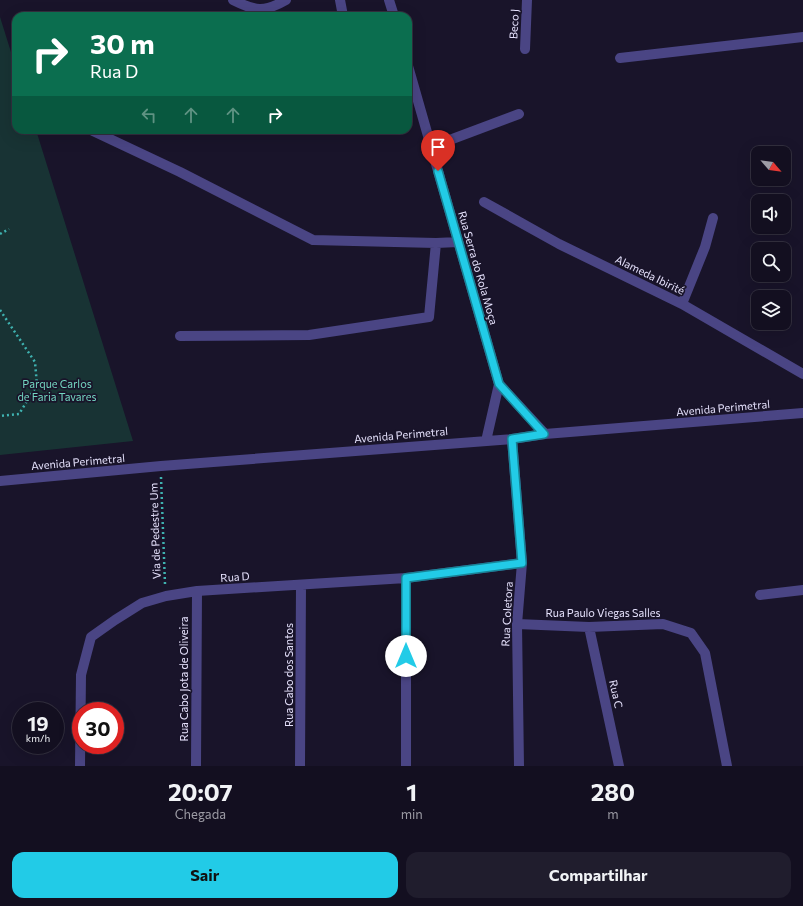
<!DOCTYPE html>
<html lang="pt">
<meta charset="utf-8">
<style>
:root{--surface:#130f20;--page:#201d2d;--text:#f1f3f6;--muted:#9d9ca5;--line:#322f3e;--accent:#22cbe7}
body{margin:0;font-family:Commissioner,sans-serif;background:var(--page);color:var(--text);height:100vh;display:flex;flex-direction:column;font-size:15px;white-space:nowrap}
*{box-sizing:border-box;margin:0}
p{font-size:13px;color:var(--muted)}
.icon{flex:none;width:22px;height:22px;fill:none;stroke:currentColor;stroke-width:2;stroke-linecap:round;stroke-linejoin:round}
.map{position:relative;height:766px;overflow:hidden}
.sheet{display:flex;flex-direction:column;background:var(--surface);flex:1}
.sheet>*{flex:none}
.guide{position:absolute;left:12px;top:12px;width:400px;height:122px;border-radius:12px;box-shadow:0 4px 16px #0002,0 0 0 1px var(--line);background:#0b6e4f;color:#fff;overflow:hidden}
.needle{width:26px;rotate:118deg}
.buttons{position:absolute;left:751px;top:146px;display:grid;gap:8px}
.buttons a{display:grid;place-items:center;width:40px;height:40px;border-radius:8px;background:var(--surface);box-shadow:0 4px 16px #0002,0 0 0 1px var(--line);font-size:20px}
.speed{position:absolute;left:12px;top:702px;display:flex;gap:8px;font-size:20px;font-weight:700;text-align:center}
.speed>*{display:grid;place-content:center;width:52px;height:52px;border-radius:50%;background:var(--surface);box-shadow:0 4px 16px #0002,0 0 0 1px var(--line);line-height:1}
.speed small{font-size:10px;font-weight:400}
.speed .limit{border:6px solid #d22;background:#fff;color:#111}
.pin{position:absolute;display:grid;place-items:center;width:34px;height:34px;color:#fff;margin:-41px -17px;border-radius:50% 50% 50% 0;rotate:-45deg;box-shadow:0 0 4px #0007}
.pin .icon{rotate:45deg}
.me{position:absolute;width:44px;margin:-22px;rotate:0deg;stroke-linejoin:round;filter:drop-shadow(0 0 3px #0008)}
.turn{display:flex;align-items:center;gap:14px;height:84px;padding:0 12px;font-size:18px}
.turn .icon{width:52px;height:52px;stroke-width:2.5}
.turn b{display:block;font-size:28px;line-height:34px}
.lanes{display:flex;align-items:center;height:38px;padding:0 12px;background:#0003;justify-content:center;gap:20px;direction:ltr}
.lanes .off{opacity:.35}
.eta{display:flex;justify-content:space-evenly;align-items:center;height:68px;text-align:center}
.eta b{font-size:24px;font-weight:700;line-height:28px}
.action{display:flex;gap:8px;margin-top:auto;padding:8px 12px}
.action a{flex:1;height:46px;border-radius:12px;background:var(--accent);color:#111;font-size:16px;font-weight:700;line-height:46px;text-align:center}
.action a+a{background:var(--page);color:var(--text)}
.map>svg:first-child{display:block}
.green{fill:#183334}
.lines{fill:none;stroke-linecap:round;stroke-linejoin:round}
.path{stroke:#3fb2b0;stroke-width:2.5;stroke-dasharray:2 3;stroke-linecap:butt}
.minor{stroke:#4a4584;stroke-width:10}
.route-casing{stroke:#168496;stroke-width:10}
.route{stroke:#22cbe7;stroke-width:7}
.labels{text-anchor:middle;stroke-width:3.5;stroke-linejoin:round;paint-order:stroke}
.street-label{font-size:11px;fill:#e5e1fc;stroke:#19142a}
.park-label{font-size:11px;fill:#73d6c1;stroke:#19142a}
</style>
<div class="map">
<svg width="803" height="766" viewBox="0 0 803 766">
<rect width="100%" height="100%" fill="#19142a"/>
<path class="green" d="M0 17 16 68V130H36L133 441 0 455Z"/>
<g class="lines">
<path class="path" d="M0 234 9 229
M0 310 35 362 37 385 19 414 0 416
M161 477 165 584"/>
<path class="minor" d="M233 0C255 11 264 13 286 0
M340 0 343 16
M389 0 394 16
M525 49 527 0
M620 58 803 37
M408 66 499 384 545 434
M93 131 180 172 313 240 436 243 458 242
M431 147 519 114
M484 202 559 244 682 304 803 374
M682 304 705 247 713 218
M180 336 309 335 429 317 436 243
M512 439 522 563 517 624 519 766
M486 441 499 384
M0 481 161 466 512 439 545 434 803 413
M406 578V766
M760 595 803 590
M517 624 589 627 663 624 691 633 705 653 727 766
M589 627 619 766
M80 766 81 675 91 637 115 620 142 603 166 596 197 591 406 578 522 563
M196 766 197 591
M300 766 301 585"/>
</g>
<g class="lines">
<g class="route-casing">
<path id="route" d="M406 656V578L522 563 512 439 544 434 499 384 438 171"/>
</g>
<use href="#route" class="route"/>
</g>
<g class="labels">
<g class="street-label">
<text transform="translate(514 24) rotate(-87)" y="4">Beco J</text>
<text transform="translate(478 268) rotate(74)" y="4">Rua Serra do Rola Moça</text>
<text transform="translate(650 275) rotate(26)" y="4">Alameda Ibirité</text>
<text transform="translate(723 408) rotate(-5)" y="4">Avenida Perimetral</text>
<text transform="translate(401 435) rotate(-5)" y="4">Avenida Perimetral</text>
<text transform="translate(78 462) rotate(-5)" y="4">Avenida Perimetral</text>
<text transform="translate(155 531) rotate(-92)" y="4">Via de Pedestre Um</text>
<text transform="translate(235 577) rotate(-4)" y="4">Rua D</text>
<text x="603" y="617">Rua Paulo Viegas Salles</text>
<text transform="translate(507 614) rotate(-87)" y="4">Rua Coletora</text>
<text transform="translate(289 675) rotate(-90)" y="4">Rua Cabo dos Santos</text>
<text transform="translate(184 679) rotate(-90)" y="4">Rua Cabo Jota de Oliveira</text>
<text transform="translate(616 694) rotate(78)" y="4">Rua C</text>
</g>
<g class="park-label">
<text x="57" y="388">Parque Carlos<tspan x="57" dy="13">de Faria Tavares</tspan></text>
</g>
</g>
</svg>
<div class="buttons">
<a><svg class="needle" viewBox="-14 -14 28 28"><path d="M0-13l5 13h-10z" fill="#e53935"/><path d="M0 13l5-13h-10z" fill="#9d9ca5"/></svg></a>
<a><svg class="icon" aria-label="sound" viewBox="0 0 24 24"><path d="M4 9h4l5-4v14l-5-4H4zM17 9q2 3 0 6"/></svg></a>
<a><svg class="icon" aria-label="search" viewBox="0 0 24 24"><circle cx="10" cy="10" r="6"/><path d="M15 15l6 6"/></svg></a>
<a><svg class="icon" aria-label="layers" viewBox="0 0 24 24"><path d="M12 4l9 5-9 5-9-5zM3 14l9 5 9-5"/></svg></a>
</div>
<div class="speed"><div>19<small>km/h</small></div><div class="limit">30</div></div>
<div class="pin" style="left:438px;top:171px;background:#d93025"><svg class="icon" aria-label="arrive" viewBox="0 0 24 24"><path d="M6 21V4h12l-3 4 3 4H6"/></svg></div>
<svg class="me" style="left:406px;top:656px" viewBox="-20 -20 40 40"><circle r="19" fill="#fff"/><path d="M0-13L10 11 0 6-10 11z" fill="#22cbe7"/></svg>
<div class="guide">
<div class="turn"><svg class="icon" aria-label="right" viewBox="0 0 24 24"><path d="M7 20v-9h11M14 6l5 5-5 5"/></svg><div><b>30 m</b>Rua D</div></div>
<div class="lanes"><svg class="icon off" aria-label="left" viewBox="0 0 24 24"><path d="M17 20v-9H6M10 6l-5 5 5 5"/></svg><svg class="icon off" aria-label="ahead" viewBox="0 0 24 24"><path d="M12 20V5M6 11l6-6 6 6"/></svg><svg class="icon off" aria-label="ahead" viewBox="0 0 24 24"><path d="M12 20V5M6 11l6-6 6 6"/></svg><svg class="icon" aria-label="right" viewBox="0 0 24 24"><path d="M7 20v-9h11M14 6l5 5-5 5"/></svg></div>
</div>
</div>
<section class="sheet">
<div class="eta">
<div><b>20:07</b><p>Chegada</p></div>
<div><b>1</b><p>min</p></div>
<div><b>280</b><p>m</p></div>
</div>
<div class="action"><a>Sair</a><a>Compartilhar</a></div>
</section>
